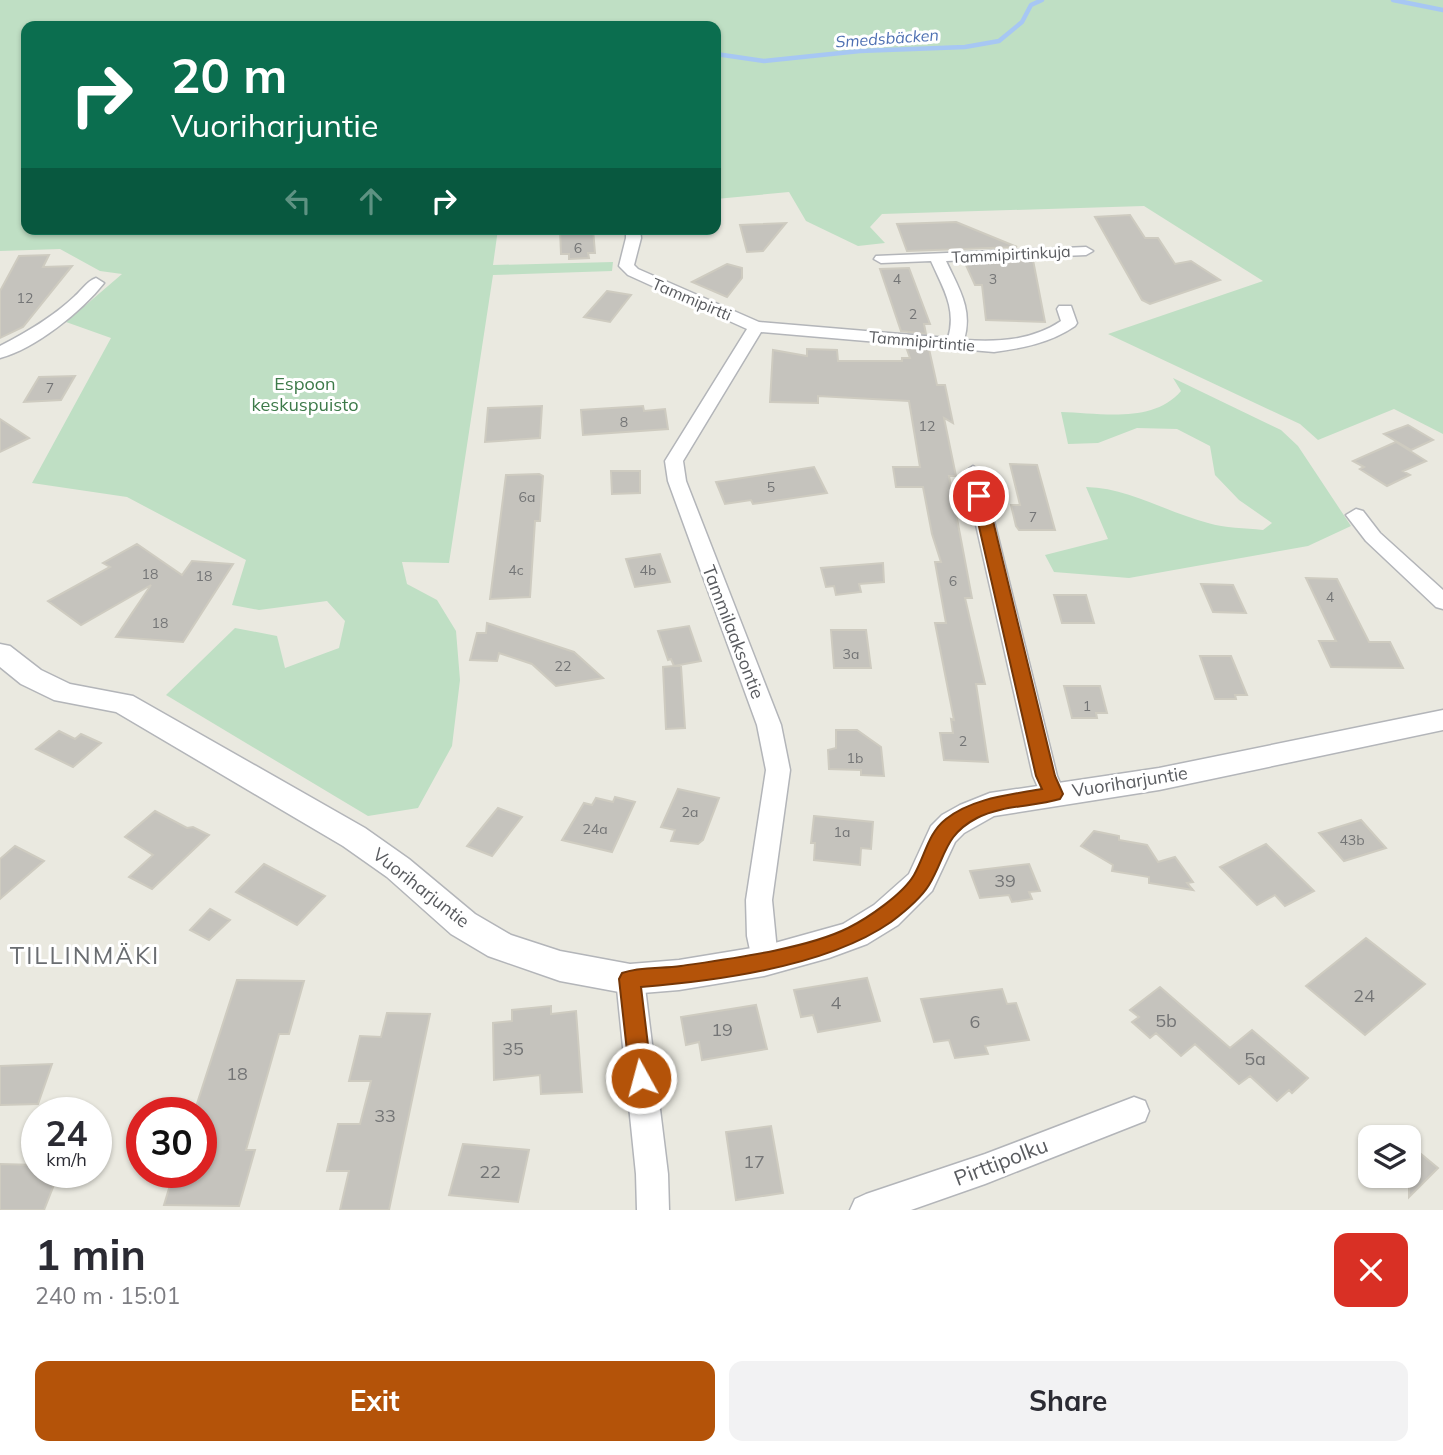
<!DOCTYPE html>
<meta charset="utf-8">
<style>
:root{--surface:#fff;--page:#f2f2f3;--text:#2b2b33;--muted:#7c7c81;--accent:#b45309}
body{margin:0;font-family:Mulish,sans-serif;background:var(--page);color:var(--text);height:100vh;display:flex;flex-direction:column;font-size:26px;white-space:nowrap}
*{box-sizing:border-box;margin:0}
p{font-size:23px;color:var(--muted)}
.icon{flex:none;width:38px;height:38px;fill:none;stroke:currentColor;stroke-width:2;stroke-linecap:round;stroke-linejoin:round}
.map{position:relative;height:1210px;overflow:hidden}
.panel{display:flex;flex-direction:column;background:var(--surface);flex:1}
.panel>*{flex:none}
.hud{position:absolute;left:21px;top:21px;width:700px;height:214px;border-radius:14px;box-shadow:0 2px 5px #0004;background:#0b6e4f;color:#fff;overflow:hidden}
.buttons{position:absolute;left:1358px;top:1125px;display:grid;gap:14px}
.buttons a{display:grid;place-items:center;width:63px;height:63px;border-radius:14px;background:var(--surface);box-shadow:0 2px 5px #0004;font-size:35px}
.speed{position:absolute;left:21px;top:1097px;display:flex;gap:14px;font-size:35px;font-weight:700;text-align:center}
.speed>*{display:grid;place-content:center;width:91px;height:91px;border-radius:50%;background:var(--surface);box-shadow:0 2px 5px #0004;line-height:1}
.speed small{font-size:18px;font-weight:400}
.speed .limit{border:10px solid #d22;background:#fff;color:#111}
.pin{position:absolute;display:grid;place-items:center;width:60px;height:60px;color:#fff;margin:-30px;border:4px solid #fff;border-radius:50%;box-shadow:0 2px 7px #0007}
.me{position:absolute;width:77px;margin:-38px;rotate:353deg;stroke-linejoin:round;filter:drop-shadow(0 0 5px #0008)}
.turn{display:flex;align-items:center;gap:24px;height:147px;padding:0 35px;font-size:32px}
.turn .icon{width:91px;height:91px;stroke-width:2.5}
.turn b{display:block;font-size:49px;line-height:60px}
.lanes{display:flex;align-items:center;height:66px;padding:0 35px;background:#0003;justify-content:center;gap:35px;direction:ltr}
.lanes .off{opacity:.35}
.round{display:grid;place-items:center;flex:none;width:74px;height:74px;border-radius:14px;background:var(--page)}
.head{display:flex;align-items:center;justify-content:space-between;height:119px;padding:0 35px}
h1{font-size:42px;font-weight:700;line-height:52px}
.cta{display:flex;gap:14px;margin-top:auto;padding:14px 35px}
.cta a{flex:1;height:80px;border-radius:14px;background:var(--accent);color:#fff;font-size:28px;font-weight:700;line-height:80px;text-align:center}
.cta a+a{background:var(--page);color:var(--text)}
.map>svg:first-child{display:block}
.green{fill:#bfdfc4}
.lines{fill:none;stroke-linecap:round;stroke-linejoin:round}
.stream{stroke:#a7c7f3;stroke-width:4.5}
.building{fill:#c5c3bd;stroke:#cecbc0;stroke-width:2}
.minor-casing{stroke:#b3b5b9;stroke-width:3}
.tertiary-casing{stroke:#b3b5b9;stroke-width:3}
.minor{fill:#fff;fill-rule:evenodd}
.tertiary{fill:#fff;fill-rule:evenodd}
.route{fill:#b45309;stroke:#753606;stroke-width:2}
.labels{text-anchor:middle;stroke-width:6;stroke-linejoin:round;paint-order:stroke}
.number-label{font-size:14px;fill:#747576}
.far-water-label{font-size:16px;font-style:italic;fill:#4e70b2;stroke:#fff}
.far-street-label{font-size:16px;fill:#595b5f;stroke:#fff}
.park-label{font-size:18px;fill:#3d7a49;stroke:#fff}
.street-label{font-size:18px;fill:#595b5f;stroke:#fff}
.near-number-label{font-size:18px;fill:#747576}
.near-street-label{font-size:21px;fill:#595b5f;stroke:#fff}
.near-quarter-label{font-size:24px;letter-spacing:2px;fill:#6a6d71;stroke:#fff}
</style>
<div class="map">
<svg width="1443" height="1210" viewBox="0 0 1443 1210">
<rect width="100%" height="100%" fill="#eae9e0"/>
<path class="green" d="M0 0H1443V434L1394 409 1318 440 1300 424 1108 334 1263 281 1144 206 882 214 870 227 885 243 858 246 806 221 789 192 716 199V26H26V229H498L493 265 613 262 612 271 493 275 449 563 402 562 407 584 437 600 456 631 460 680 452 746 418 808 368 816 166 695 235 628 277 636 285 668 339 648 345 621 327 601 259 610 232 605 246 560 127 497 32 483 111 338 66 322 122 274 100 271 60 249 0 251Z
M1173 378 1281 430 1298 446 1351 526 1308 546 1129 578 1054 572 1045 555 1108 539 1086 487C1129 488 1166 512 1208 523 1225 528 1245 528 1263 530L1272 523 1239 500 1215 475 1210 446 1177 429 1137 428 1098 443 1068 444 1061 412C1100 413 1153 424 1181 391Z"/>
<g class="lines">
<path class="stream" d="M1393 0 1443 10
M716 54 764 61 860 51 965 47 999 41 1022 22 1031 5 1042 0"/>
</g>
<path class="building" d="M1130 215 1145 238H1158L1175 264 1191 261 1220 280 1150 304 1142 300 1095 217Z
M956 222 1017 247 907 251 897 224Z
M786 223 763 251 747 252 740 225Z
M560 229H593L595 253H588L589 258 569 259V254H561Z
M49 255 43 267 72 266 23 327 0 338V291L19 256Z
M1033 260 1045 322 986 320 982 285H975L965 263Z
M727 264 742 268V278L727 297 692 282Z
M909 268 930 324H924L926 334 901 331 880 269Z
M607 291 631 295 610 322 584 317Z
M906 347 929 349 937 385H945L953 423 944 418 956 476H949L972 598H965L985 684H976L988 762 944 760 940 733H953L951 719 954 720 935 623H946L935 562H941L932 534 923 487H896L893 467H920L909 401 818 396V403L770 402 773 350 807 356V349L837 350 838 361H902V358H910Z
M75 376 61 400 24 402 39 377Z
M542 406 540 438 485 442 488 408Z
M643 406 644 411 665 409 668 429 583 435 581 410Z
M0 419 29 438 0 452Z
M1408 425 1433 440 1411 450 1384 434Z
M1396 442 1426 461 1403 471 1410 475 1387 486 1360 469 1364 467 1353 461Z
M1010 464 1037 465 1055 530H1019L1016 526 1011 505H1020Z
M814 467 827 493 753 504 751 500 725 504 716 482Z
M611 471H640V493L612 494Z
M539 474 543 476 541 505 540 521H535L530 597 490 599 506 475Z
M137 544 182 575 192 561 233 564 183 642 116 637 151 585 81 625 48 601 110 567 103 563Z
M660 554 670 582 635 587 626 559Z
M883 563 884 582 859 584 861 592 836 595 834 586 826 587 821 568Z
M1306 578 1337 579 1369 642H1390L1403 668 1331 667 1319 641H1336Z
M1201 584 1233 585 1246 613 1213 612Z
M1054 595H1086L1094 623H1062Z
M487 623 574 652 603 678 556 686 532 664 499 653 497 661 470 660 477 633H486Z
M689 626 701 661 674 666H681L685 728 666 729 663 667 674 666 671 659 668 660 658 631Z
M831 630H866L871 668H834Z
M1200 656H1231L1247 695H1235L1236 699H1215Z
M1064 686H1100L1107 713H1096L1097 718H1072Z
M836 730H857L881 747 884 776 861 775V770L829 769 828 750 836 748Z
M59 731 75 739 81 734 101 743 73 767 36 749Z
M678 789 719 798 703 840 698 844 671 841 675 830 661 827Z
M615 797 635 802 612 852 562 840 584 803 592 805 596 798 613 802Z
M498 808 522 817 492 856 467 846Z
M155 811 187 828 193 827 209 835 152 889 129 877 153 855 125 837Z
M814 816 873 822 871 849 861 848 860 865 814 860 815 843H811Z
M1361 820 1386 848 1344 861 1319 833Z
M1094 831 1119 836V840L1147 845 1158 862 1175 857 1193 882 1187 883 1193 890 1149 883V877L1112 871 1113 865 1081 846Z
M1266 844 1314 891 1285 906 1275 895 1257 905 1220 867Z
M15 846 44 861 0 899V859Z
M264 864 325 896 297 925 236 892Z
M1029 864 1040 891 1029 892 1032 899 1012 902 1009 895 980 898 970 871Z
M210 909 230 920 209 940 190 930Z
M1366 938 1425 984 1365 1035 1306 986Z
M867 978 880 1021 818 1032 813 1015 801 1017 794 990Z
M237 980 304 981 289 1034H279L246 1150H255L239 1206 164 1205 174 1172H201V1113H194Z
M1160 987 1230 1048 1252 1030 1308 1078 1292 1093 1289 1090 1277 1101 1250 1076 1239 1084 1195 1044 1181 1056 1156 1033 1150 1038 1132 1022 1139 1017 1130 1010Z
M1002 989 1007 1004 1016 1003 1029 1040 985 1046 988 1054 955 1058 949 1040 934 1042 921 999Z
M756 1005 767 1049 702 1060 699 1042 686 1045 681 1017Z
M551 1006V1014L576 1011 582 1092 541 1094 540 1075 494 1080 493 1023 512 1021V1010Z
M387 1013 430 1014 389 1210H340L349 1171H327L338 1124H360L371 1081H349L360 1036 381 1037Z
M52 1064 38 1104 0 1105V1066Z
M771 1126 783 1193 736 1200 726 1132Z
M463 1144 529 1150 518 1202 449 1195Z
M1409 1144 1438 1168 1409 1197Z
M0 1164 37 1165V1172H59L44 1210H0Z"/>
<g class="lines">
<g class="minor-casing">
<path id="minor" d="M626 229H640L641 238 634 265 638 269 759 322 948 338C957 309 943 288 931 261L881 263 874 259 876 256 1086 247 1093 251 1086 255 946 261C959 289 973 309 964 340 998 342 1031 341 1061 321L1057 309 1059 306H1071L1077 323 1075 326C1050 343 1023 348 994 352L761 332 683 461 686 481 781 725 790 770 772 900 778 961 774 969 764 973 754 969 747 936 746 900 766 770 757 725 668 481 665 461 747 329 628 275 619 266 626 238Z
M96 278 104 283C82 311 35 349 0 358V346C27 332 53 317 75 296 82 290 87 281 96 278Z
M973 466 982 472 1057 776 1065 794 1062 801 1053 803 1044 801 1033 776 964 472Z
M1356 509 1363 511 1380 533 1443 590V609L1436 607 1366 541 1346 515Z
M630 967 640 971 644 979 668 1174 669 1210H637L636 1174 616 979 620 971Z
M1134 1097 1145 1101 1149 1111 1145 1121 985 1184 911 1210H850L855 1199 866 1194 985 1154Z"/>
</g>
<g class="tertiary-casing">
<path id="tertiary" d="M0 644 10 646 41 670 70 684 133 696 365 828 409 859 475 914 511 935 560 951 630 964 679 960 764 946 843 924 874 905 909 874 931 826 942 815 960 805 990 793 1159 768 1443 710V730L1159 790 994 816 964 833 955 842 932 891 898 925 867 944 829 958 764 976 679 990 630 994 560 981 488 956 451 934 387 877 343 846 116 712 54 700 21 684 0 667Z"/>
</g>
<use href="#minor" class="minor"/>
<use href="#tertiary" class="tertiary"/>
</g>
<path class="route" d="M979 491 987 496 1055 776 1063 794 1060 799C1033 807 1002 805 977 818 944 835 946 857 929 885 921 898 903 913 891 922 828 966 717 981 641 987L652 1078 649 1085 641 1088 633 1085 630 1078 619 979 622 973C641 966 662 969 681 966 728 959 806 949 848 928 868 918 903 894 914 875 925 856 928 833 946 819 973 798 1009 795 1042 789L1036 776 972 496Z"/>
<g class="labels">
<g class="number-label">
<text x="578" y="253">6</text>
<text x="897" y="284">4</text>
<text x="993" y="284">3</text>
<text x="25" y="303">12</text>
<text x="913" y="319">2</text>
<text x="50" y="393">7</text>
<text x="624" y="427">8</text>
<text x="927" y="431">12</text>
<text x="771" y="492">5</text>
<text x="527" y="502">6a</text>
<text x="1033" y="522">7</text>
<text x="516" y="575">4c</text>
<text x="648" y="575">4b</text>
<text x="150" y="579">18</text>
<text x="204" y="581">18</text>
<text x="953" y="586">6</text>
<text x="1330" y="602">4</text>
<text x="160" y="628">18</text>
<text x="851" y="659">3a</text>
<text x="563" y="671">22</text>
<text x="1087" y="711">1</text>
<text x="963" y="746">2</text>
<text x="855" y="763">1b</text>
<text x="690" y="817">2a</text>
<text x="595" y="834">24a</text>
<text x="842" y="837">1a</text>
<text x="1352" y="845">43b</text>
</g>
<g class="far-water-label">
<text transform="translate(887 38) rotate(-4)" y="6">Smedsbäcken</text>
</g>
<g class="far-street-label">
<text transform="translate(1011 254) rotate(-3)" y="6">Tammipirtinkuja</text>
<text transform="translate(692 299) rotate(23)" y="6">Tammipirtti</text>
<text transform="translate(922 341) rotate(5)" y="6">Tammipirtintie</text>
</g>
<g class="park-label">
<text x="305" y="390">Espoon<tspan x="305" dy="21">keskuspuisto</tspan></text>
</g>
<g class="street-label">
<text transform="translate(733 632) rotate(69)" y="6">Tammilaaksontie</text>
<text transform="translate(1130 782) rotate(-9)" y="6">Vuoriharjuntie</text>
<text transform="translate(421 888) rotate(38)" y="6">Vuoriharjuntie</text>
</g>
<g class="near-number-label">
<text x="1005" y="887">39</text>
<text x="1364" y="1002">24</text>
<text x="836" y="1009">4</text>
<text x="1166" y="1027">5b</text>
<text x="975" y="1028">6</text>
<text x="722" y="1036">19</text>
<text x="513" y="1055">35</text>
<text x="1255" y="1065">5a</text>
<text x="237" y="1080">18</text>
<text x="385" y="1122">33</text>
<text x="754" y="1168">17</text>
<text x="490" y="1178">22</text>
</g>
<g class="near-street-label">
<text transform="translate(1001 1162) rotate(-21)" y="7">Pirttipolku</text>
</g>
<g class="near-quarter-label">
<text x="85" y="964">TILLINMÄKI</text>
</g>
</g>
</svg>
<div class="buttons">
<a><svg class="icon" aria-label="layers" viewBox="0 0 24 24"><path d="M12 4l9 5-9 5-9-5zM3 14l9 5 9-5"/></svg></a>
</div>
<div class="speed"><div>24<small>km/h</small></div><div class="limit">30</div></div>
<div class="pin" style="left:979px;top:496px;background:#d93025"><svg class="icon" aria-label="arrive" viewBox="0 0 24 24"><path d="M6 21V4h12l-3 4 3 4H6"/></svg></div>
<svg class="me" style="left:641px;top:1078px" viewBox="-20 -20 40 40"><circle r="17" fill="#b45309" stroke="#fff" stroke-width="3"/><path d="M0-11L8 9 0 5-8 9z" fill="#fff"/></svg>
<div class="hud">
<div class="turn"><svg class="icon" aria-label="right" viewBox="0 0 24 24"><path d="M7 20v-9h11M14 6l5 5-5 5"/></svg><div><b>20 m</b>Vuoriharjuntie</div></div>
<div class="lanes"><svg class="icon off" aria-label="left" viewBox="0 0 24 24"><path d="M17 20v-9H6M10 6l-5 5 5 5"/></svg><svg class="icon off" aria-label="ahead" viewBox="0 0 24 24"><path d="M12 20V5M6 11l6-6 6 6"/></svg><svg class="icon" aria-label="right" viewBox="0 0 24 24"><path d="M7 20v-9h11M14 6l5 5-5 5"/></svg></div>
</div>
</div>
<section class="panel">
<div class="head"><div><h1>1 min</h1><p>240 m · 15:01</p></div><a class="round" style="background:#d93025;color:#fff"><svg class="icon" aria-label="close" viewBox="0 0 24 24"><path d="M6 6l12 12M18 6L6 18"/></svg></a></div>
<div class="cta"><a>Exit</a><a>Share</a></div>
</section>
